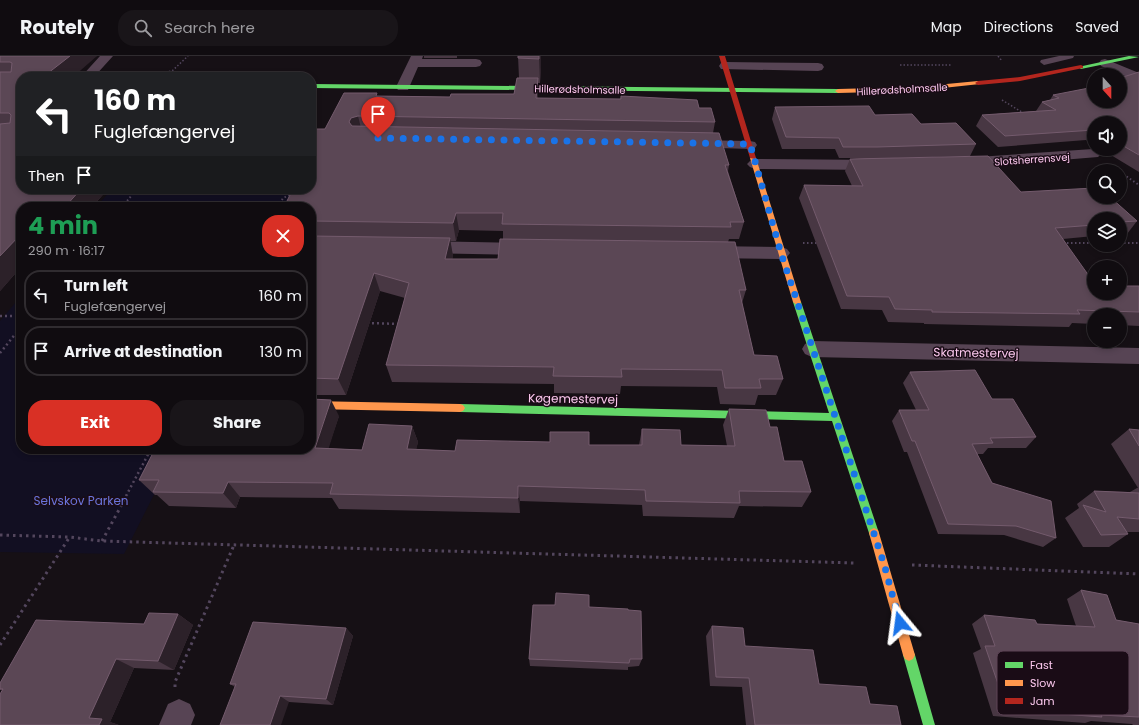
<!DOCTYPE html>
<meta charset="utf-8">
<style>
:root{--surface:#100c10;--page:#191519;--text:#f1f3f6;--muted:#9c9b9f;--line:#302c30;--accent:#d93025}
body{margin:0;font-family:Poppins,sans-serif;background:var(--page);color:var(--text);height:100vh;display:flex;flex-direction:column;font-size:15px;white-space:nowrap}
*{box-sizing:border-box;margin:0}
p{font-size:13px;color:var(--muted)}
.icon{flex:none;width:22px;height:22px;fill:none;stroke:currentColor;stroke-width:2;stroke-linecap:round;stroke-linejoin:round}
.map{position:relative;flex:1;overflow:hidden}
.drawer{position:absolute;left:16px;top:146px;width:300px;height:252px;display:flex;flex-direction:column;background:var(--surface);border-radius:16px;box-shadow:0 2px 6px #0003,0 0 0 1px var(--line)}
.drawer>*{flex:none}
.guide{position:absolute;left:16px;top:16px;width:300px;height:122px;border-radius:16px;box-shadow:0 2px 6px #0003,0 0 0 1px var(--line);background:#202124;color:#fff;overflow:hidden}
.needle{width:26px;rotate:159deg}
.controls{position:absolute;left:1087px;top:12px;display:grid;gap:8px}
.controls a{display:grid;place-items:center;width:40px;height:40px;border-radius:50%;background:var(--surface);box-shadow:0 2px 6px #0003,0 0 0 1px var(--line);font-size:20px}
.pin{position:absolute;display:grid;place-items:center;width:34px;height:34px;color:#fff;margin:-41px -17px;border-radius:50% 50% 50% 0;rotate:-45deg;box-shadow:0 0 4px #0007}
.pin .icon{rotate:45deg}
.me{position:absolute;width:44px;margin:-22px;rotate:344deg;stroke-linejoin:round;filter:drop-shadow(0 0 3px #0008)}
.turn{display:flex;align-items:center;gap:14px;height:84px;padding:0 12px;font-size:18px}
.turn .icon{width:52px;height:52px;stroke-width:2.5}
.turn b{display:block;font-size:28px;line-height:34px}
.then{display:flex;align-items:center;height:38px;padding:0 12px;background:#0003;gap:8px;font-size:15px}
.round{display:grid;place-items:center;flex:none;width:42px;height:42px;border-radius:16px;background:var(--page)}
.overview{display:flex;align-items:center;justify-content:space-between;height:68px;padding:0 12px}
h1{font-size:24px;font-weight:700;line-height:30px;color:#1e9e55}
.button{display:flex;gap:8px;margin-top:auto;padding:8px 12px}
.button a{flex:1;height:46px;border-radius:16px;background:var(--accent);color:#fff;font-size:16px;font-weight:700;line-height:46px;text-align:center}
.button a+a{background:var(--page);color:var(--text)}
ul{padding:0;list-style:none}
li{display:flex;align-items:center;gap:12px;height:50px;margin:0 8px 6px;padding:0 4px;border:2px solid var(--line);border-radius:16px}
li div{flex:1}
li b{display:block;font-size:15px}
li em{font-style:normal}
header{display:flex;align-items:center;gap:24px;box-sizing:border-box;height:56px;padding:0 20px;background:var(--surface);border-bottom:1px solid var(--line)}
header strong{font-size:19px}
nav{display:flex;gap:22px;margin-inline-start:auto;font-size:14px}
.search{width:280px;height:36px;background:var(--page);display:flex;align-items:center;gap:10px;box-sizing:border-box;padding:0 14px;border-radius:16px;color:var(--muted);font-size:15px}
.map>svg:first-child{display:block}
.green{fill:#120f22}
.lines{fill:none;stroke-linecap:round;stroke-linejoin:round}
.path-far3{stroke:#53465d;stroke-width:1.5;stroke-dasharray:1.5 2;stroke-linecap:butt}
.path-far2{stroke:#53465d;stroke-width:2;stroke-dasharray:1.5 2.5;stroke-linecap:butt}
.path-far1{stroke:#53465d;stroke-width:2.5;stroke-dasharray:2 3;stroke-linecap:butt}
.path{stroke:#53465d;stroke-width:3;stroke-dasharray:2.5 4;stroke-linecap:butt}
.lane{fill:#574454;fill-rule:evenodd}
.street{fill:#574454;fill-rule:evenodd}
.fast{fill:#63d668;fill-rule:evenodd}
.slow{fill:#ff974d;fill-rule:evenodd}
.jam{fill:#b3261e;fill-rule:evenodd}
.wall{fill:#483743;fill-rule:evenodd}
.shaded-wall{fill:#2c2129}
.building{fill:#5b4755;stroke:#745b6d}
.route{stroke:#1a73e8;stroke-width:7;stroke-dasharray:0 12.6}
.labels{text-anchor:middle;stroke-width:3;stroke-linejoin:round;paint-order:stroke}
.far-street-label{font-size:10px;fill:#fcc8ee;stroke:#1a0c16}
.street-label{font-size:12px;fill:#fcc8ee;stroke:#1a0c16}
.park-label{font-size:12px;fill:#6a74db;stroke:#1a0c16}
.key{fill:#1a0c16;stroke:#5e4457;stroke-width:1}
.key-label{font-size:11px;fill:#fcc8ee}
</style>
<header>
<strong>Routely</strong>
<div class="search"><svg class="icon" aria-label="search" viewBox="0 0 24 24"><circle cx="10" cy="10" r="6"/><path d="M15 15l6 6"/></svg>Search here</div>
<nav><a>Map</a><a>Directions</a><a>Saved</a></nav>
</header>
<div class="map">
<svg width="1139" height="669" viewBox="0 0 1139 669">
<rect width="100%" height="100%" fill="#161015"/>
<path class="green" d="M112 133H307L298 151H96Z
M21 240V393H177L124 498 0 496V265Z"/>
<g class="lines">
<path class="path-far3" d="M998 0 1002 5
M900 9H952
M120 16 158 17 172 15 188 0
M1002 44 1025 58
M1110 109 1117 114"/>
<path class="path-far2" d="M1116 113 1118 115
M1120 116 1139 129
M172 133 295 134
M122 151 137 133
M278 151 283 142 292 138
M803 187H820
M1063 187H1094
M1120 187H1139"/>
<path class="path-far1" d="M0 260H21
M367 267 400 268
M0 297 21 271
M126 440 151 393"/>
<path class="path" d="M0 479 69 481 102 485 855 507
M102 485 127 439
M912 509 1139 518
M0 589 69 482
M175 631V626L234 489"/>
<path class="lane" d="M1059 0H1074L1073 2 1044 9 1040 6 1041 4Z"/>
<path class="street" d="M100 0H113L94 21H81Z
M411 0H423L422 3H476L480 4 482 7 480 10 476 11H418L408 34H398L396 31Z
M1105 3 1139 17V26L1101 10 1099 7 1101 4Z
M725 6 818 7 822 8 824 11 822 14 818 15 721 13 719 10 721 7Z
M693 84 750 85 755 86 757 89 755 92 750 93 688 91 686 88 688 85Z
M1093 93 1098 95 1101 98 1098 101 963 112 958 110 955 107 958 104 963 102Z
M755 103 878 104 883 106 886 109 883 112 878 114 755 113 750 111 747 108 750 105Z
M422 185 530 187 536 189 539 193 536 197 530 199 422 197 416 195 413 191 416 187Z
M706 190 781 191 787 193 790 197 787 201 781 203 706 202 700 200 697 196 700 192Z
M812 285 1139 292V308L812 301 805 298 802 293 805 288Z
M179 643 190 648 195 659 191 669H159L168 648Z"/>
<path class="fast" d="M1129 0 1139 1 1081 13 1078 11Z
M311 28 838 33 841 35 838 37 311 32Z
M797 243 801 246 879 477 878 480 874 482 870 480 869 477 832 365 460 356 457 355 455 352 457 349 460 348 829 357 793 246Z
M909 593 913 595 915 599 935 669H923L903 599 905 595Z"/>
<path class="slow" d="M978 25 981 27 980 28 915 35 838 37 835 35 838 33 915 31Z
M753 100 756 102 801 246 800 248 797 249 793 246 750 102Z
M311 345 460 348 463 349 465 352 463 355 460 356 311 353Z
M874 472 878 474 879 477 915 599 913 603 909 605 905 603 903 599 869 477 870 474Z"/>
<path class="jam" d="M719 0H725L756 102 755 103 750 102Z
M1081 9 1083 10V12L1020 25 978 29 975 27 978 25 1020 21Z"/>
</g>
<path class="wall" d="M0 0H97L21 21V133H108L92 151H21V211L0 235Z
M424 0H457V2H424Z
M518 0H541V11L540 27H538V42L620 43 621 40 699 52 715 66 713 77 729 109 728 115 744 166 739 183H729L728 186 746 234 742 247 754 299 783 323 776 339H758L755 349 720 348 717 331 621 330 620 338 554 337V328L392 326 386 309 405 242 380 235 346 339H311V151H285V149L311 133 325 73 378 40 450 41 514 38 519 22ZM459 174 503 175V183L498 203H452L453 200 450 185H456Z
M1139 16V116L1101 93H1120V67H1094V89L1086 84 998 91 976 70 982 59 1036 55 1042 46 1050 44 1053 39 1094 45Z
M775 51 875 59 921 68 976 88 970 100 895 102 1021 136 1137 165 1127 178H1120V163H1094V180L1063 183 1094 237 1139 230V270L1120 269V259H1094V268L1072 267 1069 271 924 268V267L888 266 882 254 841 253 799 142 804 129 852 130 845 115 850 103 866 102H839L835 93H782L772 63Z
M910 316 992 343 1036 381 1026 392H988L983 398H977L992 427 1056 482 1043 491 1004 479 938 478 907 396H904L892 365 899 354H916L903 327Z
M729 353 770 371 784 405 811 436 802 451 739 450 734 462 643 460 642 449 520 445V457L339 453 332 442 240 441 236 452 169 450 157 439H155L139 424 311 393 339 360 328 392 362 394 412 370 418 386 416 393 455 395 589 389H639L642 373 681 389 727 390 723 369Z
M1129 373 1139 374V476H1126L1128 478 1109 491H1083L1065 462 1079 452 1077 448 1094 435 1130 436 1137 432H1138L1111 388Z
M1081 534 1116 564 1139 568V669H1133L1132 668 1091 665 1085 667 993 660 973 597 981 593 972 568 984 559 1037 568 1076 570 1067 543Z
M555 549 628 554 642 603 639 610 628 611V614L530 610 529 603Z
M178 558 193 569 174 614 134 612 110 666 119 669H0L2 634H0V627Z
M712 570 745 590 819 628 870 648 901 669H746L742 631 710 630 706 580Z
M346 572 353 580 333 649 289 646 235 631 230 628Z"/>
<path class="shaded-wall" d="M70 0H97L73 21H43Z
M539 0H541V11L540 27Z
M538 22V38L536 58V42Z
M358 60 362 76 356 78 349 66 351 62Z
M81 133H108L92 151H65Z
M456 157 459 174 456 185 453 167Z
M21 178V211L0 235V200Z
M450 182 453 200 449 221 445 203Z
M374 217 380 235 346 339 338 323Z
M331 344 339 360 324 407 315 392Z
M412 370 418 386 413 409 407 393Z
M228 426 240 441 236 452 223 437Z
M518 430 520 445V457L518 442Z
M178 558 193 569 174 614 158 605Z
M346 572 353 580 333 649 326 643Z
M116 603 134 612 110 666 119 669H99L89 662Z
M280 640 289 646 281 669H270Z"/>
<path class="building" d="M0 0H70L43 21H21V133H81L65 151H21V178L0 200V68L10 67 11 59 9 57H0V16H11L12 7 10 6H0Z
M518 0H539V3L518 2Z
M1139 16V99L1120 88V67H1094V74L1005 80 982 59 1056 54 1042 46 1059 42 1053 39 1094 31V45H1120V25H1121H1120V22Z
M517 22H538L536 42 621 43V40L697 44 699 52H711L715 66 358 60 351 62 349 66 352 70 719 77 729 109H725L744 166H730L731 171 502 168 503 157H456L453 167 311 165V151H298V149H285L293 133H311V73H325L344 37H377L376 40 450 41 451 38H514Z
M869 50 875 59 912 58 921 68 956 67 976 88 877 91H843L839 82 786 81 775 51Z
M988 100 1021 136 1094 132V141H1110L1137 165 1120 166V163H1094V169L1055 172 1094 227V237H1120V230H1139V256L1077 254 1080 258 932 256V254L895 253 889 241 847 240 804 129 863 130 850 103Z
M311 180 450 182 445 203H498L500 183 735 186 746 234H739L754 299 777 300 783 323H759L761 332H725L722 314 621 313 622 321 553 320 554 311 386 309 409 227 374 217 338 323 311 322Z
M975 314 992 343H1013L1036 381 990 382 993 387 972 388 992 427 1051 445 1056 482 1016 470 948 468 915 385H912L899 354H929L910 316Z
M311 343 331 344 315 392 362 394 369 368 412 370 407 393 455 395 457 384 550 386V376H589V389H642V373L680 374 681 389 735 390 729 353 766 354 770 371H777L784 405H802L811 436 739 435 740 447 646 445 645 434 518 430V442L330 438 333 427 228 426 223 437 153 436 159 424H139L155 393H311Z
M1129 373 1139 374V390Z
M1094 435 1139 437V463L1117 461 1128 478 1101 479 1083 449 1106 456Z
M1081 534 1107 539 1116 564 1139 568V661L1101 659 1102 661 1007 654 985 590H995L984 559 1035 564 1037 568 1095 571Z
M556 537 589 539V551L628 553V554L641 555 642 603H630L629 607 529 603 533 549H555Z
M149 557 178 558 158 605 116 603 89 662 102 663 99 669H0V638L3 633H0V627L36 564 144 568Z
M253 566 346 572 326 643 280 640 270 669H220L236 628H230Z
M712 570 743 572 745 590 813 594 819 628 866 631 870 648 897 650 901 669H755L749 622 716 621Z"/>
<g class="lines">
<path class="route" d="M378 82 750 88 781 197 884 508 900 567"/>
</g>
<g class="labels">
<g class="far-street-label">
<text transform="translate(580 33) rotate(1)" y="4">Hillerødsholmsalle</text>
<text transform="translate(902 33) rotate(-3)" y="4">Hillerødsholmsalle</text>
<text transform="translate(1032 103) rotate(-4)" y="4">Slotsherrensvej</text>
</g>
<g class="street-label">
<text transform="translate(976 297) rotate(1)" y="4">Skatmestervej</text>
<text transform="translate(573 343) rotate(1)" y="4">Køgemestervej</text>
</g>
<g class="park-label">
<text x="81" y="449">Selvskov Parken</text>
</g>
</g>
<rect x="997" y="595" width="132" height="64" rx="6" class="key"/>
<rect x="1005" y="606" width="18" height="6" fill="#63d668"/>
<rect x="1005" y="624" width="18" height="6" fill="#ff974d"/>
<rect x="1005" y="642" width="18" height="6" fill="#b3261e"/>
<g class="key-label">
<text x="1030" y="613">Fast</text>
<text x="1030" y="631">Slow</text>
<text x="1030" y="649">Jam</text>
</g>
</svg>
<div class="controls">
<a><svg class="needle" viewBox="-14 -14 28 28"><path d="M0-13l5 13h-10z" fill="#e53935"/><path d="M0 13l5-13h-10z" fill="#9c9b9f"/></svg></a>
<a><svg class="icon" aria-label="sound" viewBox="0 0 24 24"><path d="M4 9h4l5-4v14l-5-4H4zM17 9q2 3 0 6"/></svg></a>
<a><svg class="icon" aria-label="search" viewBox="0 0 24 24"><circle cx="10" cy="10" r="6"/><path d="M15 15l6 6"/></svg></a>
<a><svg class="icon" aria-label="layers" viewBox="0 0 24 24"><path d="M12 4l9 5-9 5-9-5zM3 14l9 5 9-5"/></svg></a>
<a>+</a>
<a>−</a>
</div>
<div class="pin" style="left:378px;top:82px;background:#d93025"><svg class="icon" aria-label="arrive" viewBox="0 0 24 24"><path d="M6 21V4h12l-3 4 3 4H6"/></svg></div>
<svg class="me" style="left:900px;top:567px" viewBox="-20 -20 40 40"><path d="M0-17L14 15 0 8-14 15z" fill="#1a73e8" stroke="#fff" stroke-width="4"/></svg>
<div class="guide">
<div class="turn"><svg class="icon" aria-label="left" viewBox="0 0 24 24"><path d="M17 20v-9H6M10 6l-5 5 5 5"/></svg><div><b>160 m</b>Fuglefængervej</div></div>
<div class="then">Then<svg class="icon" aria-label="arrive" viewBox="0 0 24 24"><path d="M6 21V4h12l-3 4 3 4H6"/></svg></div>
</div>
<section class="drawer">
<div class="overview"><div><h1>4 min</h1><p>290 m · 16:17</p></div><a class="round" style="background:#d93025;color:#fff"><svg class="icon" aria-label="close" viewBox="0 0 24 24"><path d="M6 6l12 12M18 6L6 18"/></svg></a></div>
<ul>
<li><svg class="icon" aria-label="left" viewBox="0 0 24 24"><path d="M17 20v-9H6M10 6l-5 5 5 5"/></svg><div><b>Turn left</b><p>Fuglefængervej</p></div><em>160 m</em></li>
<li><svg class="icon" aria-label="arrive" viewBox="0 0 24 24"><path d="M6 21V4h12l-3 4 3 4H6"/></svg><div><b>Arrive at destination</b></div><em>130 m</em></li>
</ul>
<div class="button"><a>Exit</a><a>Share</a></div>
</section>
</div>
